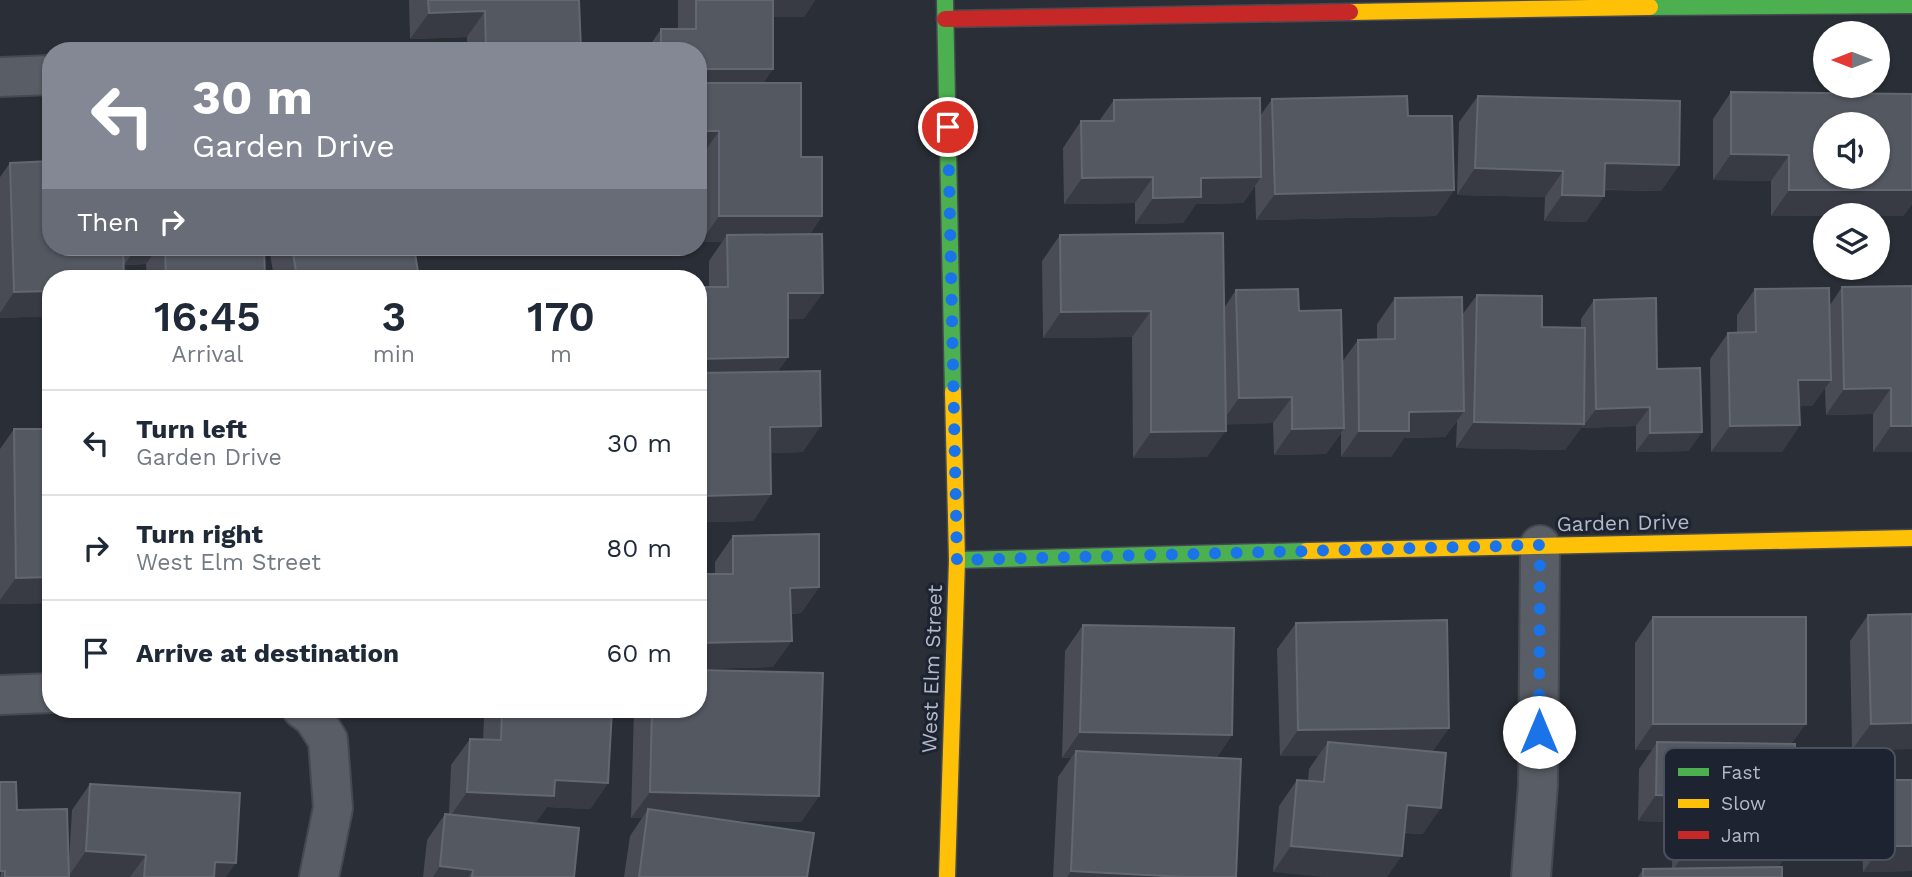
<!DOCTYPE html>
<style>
:root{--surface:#fff;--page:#f2f2f3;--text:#1f2937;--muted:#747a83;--line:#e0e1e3}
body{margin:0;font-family:"Work Sans",sans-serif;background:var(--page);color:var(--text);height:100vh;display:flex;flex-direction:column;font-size:26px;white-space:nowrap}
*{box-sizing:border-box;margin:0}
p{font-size:23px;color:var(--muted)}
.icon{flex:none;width:38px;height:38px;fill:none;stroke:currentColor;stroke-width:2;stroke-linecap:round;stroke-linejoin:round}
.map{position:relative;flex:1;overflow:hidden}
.sheet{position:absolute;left:42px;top:270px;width:665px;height:448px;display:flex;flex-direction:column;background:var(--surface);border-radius:28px;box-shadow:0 2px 5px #0004}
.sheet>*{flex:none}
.hud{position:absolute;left:42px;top:42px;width:665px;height:214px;border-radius:28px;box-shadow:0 2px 5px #0004;background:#838894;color:#fff;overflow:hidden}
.needle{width:46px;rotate:270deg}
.buttons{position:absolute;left:1813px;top:21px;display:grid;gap:14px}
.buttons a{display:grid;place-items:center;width:77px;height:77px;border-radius:50%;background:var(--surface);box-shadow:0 2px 5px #0004;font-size:35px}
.pin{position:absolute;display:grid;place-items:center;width:60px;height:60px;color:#fff;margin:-30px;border:4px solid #fff;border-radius:50%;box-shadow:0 2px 7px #0007}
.me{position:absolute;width:77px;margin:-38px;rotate:0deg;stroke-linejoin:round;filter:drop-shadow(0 0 5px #0008)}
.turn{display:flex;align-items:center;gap:24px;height:147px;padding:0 35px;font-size:32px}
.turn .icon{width:91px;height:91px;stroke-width:2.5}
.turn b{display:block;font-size:49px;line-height:60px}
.then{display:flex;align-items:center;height:66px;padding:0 35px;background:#0003;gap:14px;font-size:26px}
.eta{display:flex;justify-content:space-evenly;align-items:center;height:119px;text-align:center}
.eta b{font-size:42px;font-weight:600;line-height:49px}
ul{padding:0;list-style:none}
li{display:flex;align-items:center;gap:21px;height:105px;padding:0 35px;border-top:2px solid var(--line)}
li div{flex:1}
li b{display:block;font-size:26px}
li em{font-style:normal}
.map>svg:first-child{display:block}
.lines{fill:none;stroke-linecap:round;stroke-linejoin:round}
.street-casing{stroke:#46494f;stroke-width:42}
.fast-casing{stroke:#46494f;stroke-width:19}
.slow-casing{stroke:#46494f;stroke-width:19}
.jam-casing{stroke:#46494f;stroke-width:19}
.street{stroke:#595d65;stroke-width:38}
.fast{stroke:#4caf50;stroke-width:16}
.slow{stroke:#ffc107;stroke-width:16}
.jam{stroke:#c62828;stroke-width:16}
.wall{fill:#494c55}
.shaded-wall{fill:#383b43}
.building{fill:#545861;stroke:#636771;stroke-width:2;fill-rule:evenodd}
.route{stroke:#1a73e8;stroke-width:12;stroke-dasharray:0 21.6}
.labels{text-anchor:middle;stroke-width:6;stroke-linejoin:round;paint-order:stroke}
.street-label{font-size:21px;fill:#b3b9c7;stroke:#1d2331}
.key{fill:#1d2331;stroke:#4a505e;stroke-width:2}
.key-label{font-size:19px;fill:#b3b9c7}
</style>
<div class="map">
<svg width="1912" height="877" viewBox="0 0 1912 877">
<rect width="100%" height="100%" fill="#2a2e36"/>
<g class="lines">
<g class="street-casing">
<path id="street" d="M0 77 51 75
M0 695 51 693
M302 709 313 717 328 740 333 808 319 877
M1531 877 1538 785 1540 545"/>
</g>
<g class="fast-casing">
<path id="fast" d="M945 0 953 392
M1650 7 1912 5
M957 560 1306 551"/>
</g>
<g class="slow-casing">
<path id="slow" d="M1350 12 1650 7
M1306 551 1912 538
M947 877 957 560 953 392"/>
</g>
<g class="jam-casing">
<path id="jam" d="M945 19 1350 12"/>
</g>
<use href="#street" class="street"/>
<use href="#fast" class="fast"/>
<use href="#slow" class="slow"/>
<use href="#jam" class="jam"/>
</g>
<path class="wall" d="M409 0H579L581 51H467V37L410 39Z
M678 0H815L804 17H773V69L763 83 801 157 822 216 810 234 804 319H788V357L778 371 803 452 770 453 771 494 753 521 698 522V287H709V261L722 242H701V157H698V51H646L661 29H678Z
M1731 92 1912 94V204L1903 216H1878V215L1771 216V181L1713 180V119Z
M1478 96 1679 165 1661 191 1604 190V196L1586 222 1544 221 1545 197 1457 195 1459 122Z
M1272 99 1408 116 1454 190 1436 216 1256 220 1255 186 1243 203 1196 204 1183 223 1135 224V203L1064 204 1063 148 1081 121H1099L1114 100 1260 116Z
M10 163 51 278V316L0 318V177Z
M1060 235 1224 308 1236 290 1299 311 1342 362 1358 340 1377 339V324L1395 298 1462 315 1477 295 1542 327H1581V319L1594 300 1657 369 1689 451 1636 452V426L1582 428V426L1565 450 1456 448 1457 421 1445 437 1404 438 1391 457H1341V433L1326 454 1274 455 1273 423 1226 424 1207 457 1133 458 1132 337 1043 338 1042 261Z
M124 247H264L265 278H147L146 264 124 265Z
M269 247H414L419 278H274Z
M1912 286V452H1873V414L1826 415 1825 388 1812 406H1799L1800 425 1782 452H1711L1710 359 1728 333 1737 332V315L1755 289 1830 305 1842 287Z
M14 429 51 603 0 604V449Z
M733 536 819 587 801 613 791 614 773 667 698 669 715 574V562Z
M1868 615 1912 749 1852 750 1850 641Z
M1653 617 1791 744 1792 847 1778 867 1782 877H1638L1643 869H1672L1673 822 1638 821 1639 769 1652 750H1635V643Z
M1296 623 1449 728 1432 752 1423 834 1404 833 1273 872 1279 806 1297 780 1308 781 1309 769 1318 756H1280L1277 649Z
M1083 625 1232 735 1217 757 1236 877H1053L1058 777 1071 758H1062L1065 651Z
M490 709H612L608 783 590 809 547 807 536 822 511 821 574 877H423L427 840 445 814H449L451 765 470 739H483L484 718Z
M634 709H698L819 796 801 822 726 820 807 877H624L630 836 642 818H631Z
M1880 780 1912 871 1863 872 1861 807Z
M90 784 226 877H0L17 810 69 860 72 810Z"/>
<path class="shaded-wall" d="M766 0H815L804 17H755Z
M485 11 467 37 410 39 429 13Z
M698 69H773L755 95H698Z
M698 131H719L701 157H698Z
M1731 154 1789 155 1771 181 1713 180Z
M1605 163 1679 165 1661 191 1587 189Z
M1475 168 1563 171 1545 197 1457 195Z
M1153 177 1135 203 1064 204 1082 178Z
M1261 177 1243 203 1196 204 1183 223 1135 224 1153 198 1201 178Z
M1454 190 1436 216 1256 220 1275 194Z
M1789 190H1912V204L1903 216H1878V215L1771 216Z
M1562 195 1604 196 1586 222 1544 221Z
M719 216H822L804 242 727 235 722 242H701Z
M137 247H158L146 264 124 265Z
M51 291V316L0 318V313L14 292Z
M788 293H823L804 319 769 320Z
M1151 311 1132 337 1043 338 1061 312Z
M788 357 770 383 698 385V359Z
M1798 380H1831L1812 406 1780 407Z
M1891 388 1873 414 1826 415 1844 389Z
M1292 397 1273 423 1220 425 1239 398Z
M1650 407 1636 426 1582 428 1596 409Z
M1464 411 1445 437 1404 438 1391 457H1341L1359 431 1409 412Z
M1474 422 1584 424 1565 450 1456 448Z
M1800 425 1782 452H1711L1730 426Z
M821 426 803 452 751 454 770 427Z
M1891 426H1912V452H1873Z
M1344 428 1326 454 1274 455 1292 429Z
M1226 431 1207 457 1133 458 1151 432Z
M1702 432 1689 451 1636 452 1650 433Z
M771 494 753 521 698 522V501L702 496Z
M51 577V603L0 604V600L16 578Z
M819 587 801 613 772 614 790 588Z
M792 641 773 667 698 669V643Z
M1912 723V749L1852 750 1871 724Z
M1653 724H1806L1787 750 1657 742 1652 750H1635Z
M1449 728 1431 754 1328 742 1318 756H1280L1298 730Z
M1080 732 1232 735 1214 761 1076 751 1071 758H1062Z
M555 780 608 783 590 809 547 807 536 822 449 818 467 792Z
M650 792 819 796 801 822 647 819 648 809 642 818H631Z
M1656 795 1691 796 1673 822 1638 821Z
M1407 805 1441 808 1423 834 1388 831Z
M1691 845 1792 847 1774 873 1672 871Z
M1291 846 1402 856 1387 877H1323L1273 872Z
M1881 846H1912V871L1863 872Z
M86 851 146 855 130 877H68Z
M215 862 236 863 226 877H204Z
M440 866 473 870 468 877H433Z
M1071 871 1184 877H1067Z"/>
<path class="building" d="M428 0H579L581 51H486L485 11 429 13Z
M696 0H773V69H698V51H661V29H696Z
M698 83H801V157H822V216H719V131H698Z
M1731 92 1912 94V190H1789V155L1731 154ZM1825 124H1878V177H1825Z
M1407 96 1408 116H1452L1454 190 1275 194 1272 99Z
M1478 96 1680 101 1679 165 1605 163 1604 196 1562 195 1563 171 1475 168Z
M1260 98 1261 177 1201 178V197L1153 198V177L1082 178 1081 121H1114V100Z
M51 161V247H123L124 278H51V291L14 292 10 163Z
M1223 233 1226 431 1151 432V311L1061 312 1060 235Z
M822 234 823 293H788V357L698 359V287H728L727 235Z
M165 247H264L265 278H209V277L166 278Z
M292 247H414L419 278H297Z
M1912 286V426H1891V388L1844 389 1842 287Z
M1829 288 1831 380H1798L1800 425 1730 426 1728 333 1756 332 1755 289Z
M1298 289 1299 311 1341 310 1344 428 1292 429V397L1239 398 1236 290Z
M1477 295 1542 296V327L1585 328 1584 424 1474 422Z
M1462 297 1464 411 1409 412V431H1359L1358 340 1395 339V298Z
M1656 298 1657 369 1700 368 1702 432 1650 433V407L1596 409 1594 300Z
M820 371 821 426 770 427 771 494 702 496 701 431H698V373Z
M14 429H51V577L16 578Z
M819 534V587L790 588 792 641 698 643V574H733V536Z
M1912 614V723L1871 724 1868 615Z
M1653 617H1806V724H1653Z
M1447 620 1449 728 1298 730 1296 623Z
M1083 625 1234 628 1232 735 1080 732Z
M698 670 823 673 819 796 650 792 652 709H698Z
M502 709H612L608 783 555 780 554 796 467 792 470 739 501 740Z
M1328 742 1446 753 1441 808 1407 805 1402 856 1291 846 1297 780 1324 782Z
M1657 742 1795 744 1792 847 1691 845V796L1656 795Z
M1076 751 1241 759 1236 877H1184L1071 871Z
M1880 780H1912V846H1881Z
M0 782H16L17 810 67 809 69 877H5V871H0Z
M90 784 240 793 236 863 215 862 214 877H144L146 855 86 851Z
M648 809 814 833 807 877H639Z
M445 814 579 828 574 877H472L473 870 440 866Z
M1782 867V877H1643V869Z"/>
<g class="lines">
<path class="route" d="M948 127 957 560 1540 545 1539 732"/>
</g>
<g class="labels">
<g class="street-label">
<text transform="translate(1623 523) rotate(-1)" y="7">Garden Drive</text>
<text transform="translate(932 669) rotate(-88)" y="7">West Elm Street</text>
</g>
</g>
<rect x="1664" y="748" width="231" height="112" rx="10" class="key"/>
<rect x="1678" y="768" width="31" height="8" fill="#4caf50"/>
<rect x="1678" y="799" width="31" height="9" fill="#ffc107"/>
<rect x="1678" y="831" width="31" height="8" fill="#c62828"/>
<g class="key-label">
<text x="1721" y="779">Fast</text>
<text x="1721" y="810">Slow</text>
<text x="1721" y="842">Jam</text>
</g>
</svg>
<div class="buttons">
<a><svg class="needle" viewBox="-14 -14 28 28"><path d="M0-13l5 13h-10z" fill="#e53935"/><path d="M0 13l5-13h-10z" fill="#747a83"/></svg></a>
<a><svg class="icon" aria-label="sound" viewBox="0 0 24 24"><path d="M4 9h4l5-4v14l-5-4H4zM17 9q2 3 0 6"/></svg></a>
<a><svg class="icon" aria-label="layers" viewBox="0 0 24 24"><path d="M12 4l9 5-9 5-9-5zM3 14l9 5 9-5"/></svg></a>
</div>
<div class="pin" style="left:948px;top:127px;background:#d93025"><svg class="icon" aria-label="arrive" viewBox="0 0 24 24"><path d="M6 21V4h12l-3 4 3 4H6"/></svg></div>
<svg class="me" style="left:1539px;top:732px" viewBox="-20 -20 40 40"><circle r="19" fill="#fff"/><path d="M0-13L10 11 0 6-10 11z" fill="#1a73e8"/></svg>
<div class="hud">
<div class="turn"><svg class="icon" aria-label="left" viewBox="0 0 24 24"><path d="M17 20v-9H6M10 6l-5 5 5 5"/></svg><div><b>30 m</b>Garden Drive</div></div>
<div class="then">Then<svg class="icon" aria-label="right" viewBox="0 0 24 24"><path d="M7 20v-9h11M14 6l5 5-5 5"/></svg></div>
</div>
<section class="sheet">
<div class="eta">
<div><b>16:45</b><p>Arrival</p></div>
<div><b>3</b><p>min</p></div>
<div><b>170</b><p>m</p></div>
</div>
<ul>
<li><svg class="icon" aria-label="left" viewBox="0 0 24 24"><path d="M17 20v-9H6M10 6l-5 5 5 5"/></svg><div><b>Turn left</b><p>Garden Drive</p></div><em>30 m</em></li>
<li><svg class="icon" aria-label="right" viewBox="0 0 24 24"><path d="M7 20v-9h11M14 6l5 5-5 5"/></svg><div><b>Turn right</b><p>West Elm Street</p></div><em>80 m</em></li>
<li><svg class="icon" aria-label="arrive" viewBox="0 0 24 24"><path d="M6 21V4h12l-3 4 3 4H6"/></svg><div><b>Arrive at destination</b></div><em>60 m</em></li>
</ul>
</section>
</div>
